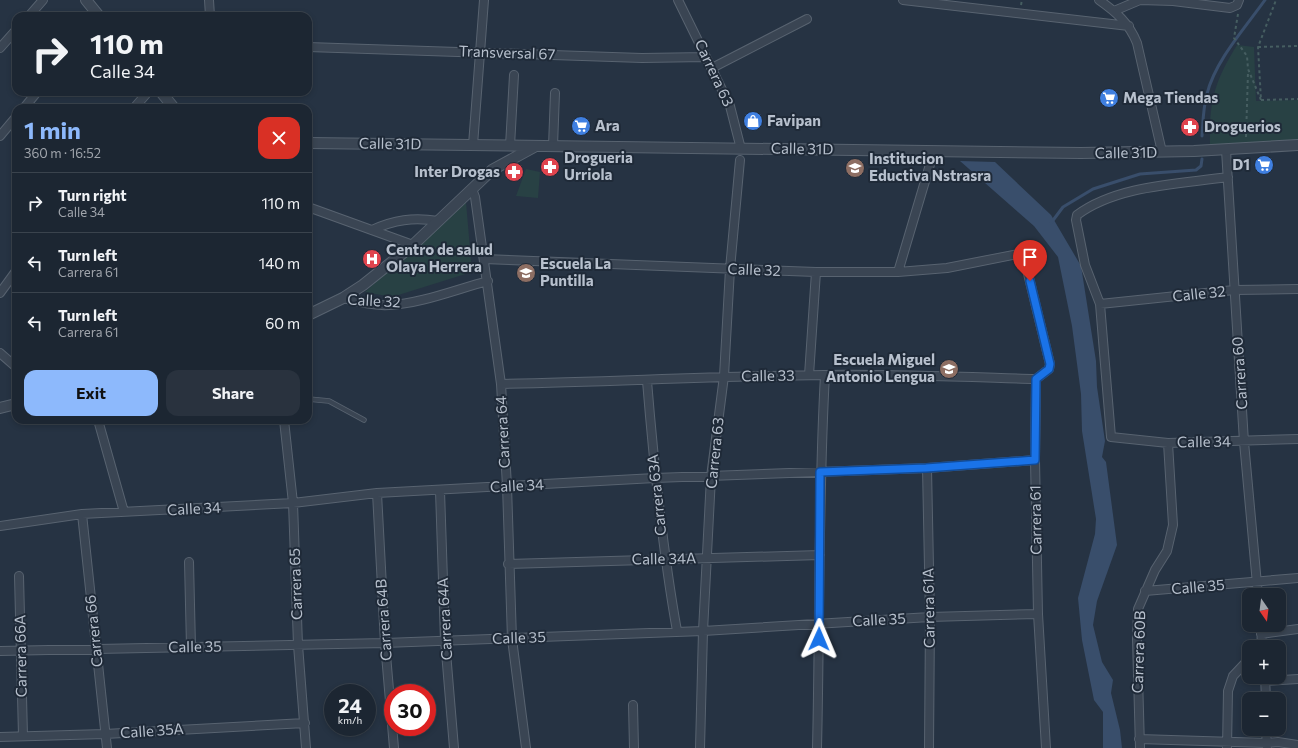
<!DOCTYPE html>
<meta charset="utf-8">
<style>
:root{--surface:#1c2632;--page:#29323e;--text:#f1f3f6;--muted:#a0a5ac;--line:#3a434d;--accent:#8db9fc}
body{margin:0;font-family:Commissioner,sans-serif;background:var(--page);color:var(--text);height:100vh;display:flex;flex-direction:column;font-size:15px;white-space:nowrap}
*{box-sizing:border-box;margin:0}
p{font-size:13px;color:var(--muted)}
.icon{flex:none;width:22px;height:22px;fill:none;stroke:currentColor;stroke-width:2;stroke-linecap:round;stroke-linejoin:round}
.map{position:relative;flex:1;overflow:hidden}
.drawer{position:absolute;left:12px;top:104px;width:300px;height:320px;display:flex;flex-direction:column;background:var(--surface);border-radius:12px;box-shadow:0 2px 6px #0003,0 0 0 1px var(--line)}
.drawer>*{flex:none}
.guide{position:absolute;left:12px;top:12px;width:300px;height:84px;border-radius:12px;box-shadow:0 2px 6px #0003,0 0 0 1px var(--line);background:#1c2632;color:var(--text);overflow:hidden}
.needle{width:26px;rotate:166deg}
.fabs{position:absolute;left:1242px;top:588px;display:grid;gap:8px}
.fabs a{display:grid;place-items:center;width:44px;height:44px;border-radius:8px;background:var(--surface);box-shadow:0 2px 6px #0003,0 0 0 1px var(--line);font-size:20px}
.speed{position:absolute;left:324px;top:684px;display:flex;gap:8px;font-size:20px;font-weight:700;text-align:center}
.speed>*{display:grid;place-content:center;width:52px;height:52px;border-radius:50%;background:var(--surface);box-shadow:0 2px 6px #0003,0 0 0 1px var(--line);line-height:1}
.speed small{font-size:10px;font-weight:400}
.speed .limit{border:6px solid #d22;background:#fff;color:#111}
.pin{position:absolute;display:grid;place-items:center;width:34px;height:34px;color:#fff;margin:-41px -17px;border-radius:50% 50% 50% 0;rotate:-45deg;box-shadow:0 0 4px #0007}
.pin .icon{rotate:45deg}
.me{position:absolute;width:44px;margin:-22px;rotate:1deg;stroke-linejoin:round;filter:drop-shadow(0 0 3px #0008)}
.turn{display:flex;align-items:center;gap:14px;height:84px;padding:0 12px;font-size:18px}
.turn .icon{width:52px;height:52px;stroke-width:2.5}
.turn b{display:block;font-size:28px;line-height:34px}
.round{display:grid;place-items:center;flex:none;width:42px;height:42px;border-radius:12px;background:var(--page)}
.summary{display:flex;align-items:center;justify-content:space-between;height:68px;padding:0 12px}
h1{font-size:24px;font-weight:700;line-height:30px;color:var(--accent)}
.action{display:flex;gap:8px;margin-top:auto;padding:8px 12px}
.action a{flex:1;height:46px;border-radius:12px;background:var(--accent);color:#111;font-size:16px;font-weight:700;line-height:46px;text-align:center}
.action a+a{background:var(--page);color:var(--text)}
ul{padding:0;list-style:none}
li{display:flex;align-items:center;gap:12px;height:60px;padding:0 12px;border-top:1px solid var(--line)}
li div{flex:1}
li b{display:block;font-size:15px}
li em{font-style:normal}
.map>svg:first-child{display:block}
.green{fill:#284144}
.water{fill:#394e6b}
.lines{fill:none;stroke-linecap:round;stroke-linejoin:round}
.stream{stroke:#394e6b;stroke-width:3}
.service-casing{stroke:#586370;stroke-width:5.5}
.minor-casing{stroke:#586370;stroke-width:10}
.tertiary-casing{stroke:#586370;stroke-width:12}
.path{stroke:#465e61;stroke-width:2;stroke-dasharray:3 3;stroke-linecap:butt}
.service{stroke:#3a4553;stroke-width:4}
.minor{stroke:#3a4553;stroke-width:8}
.tertiary{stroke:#3a4553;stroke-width:10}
.route-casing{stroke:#114b97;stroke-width:10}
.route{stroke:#1a73e8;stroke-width:7}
.labels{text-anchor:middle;stroke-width:4;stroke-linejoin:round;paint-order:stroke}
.street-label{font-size:15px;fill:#b7c0cd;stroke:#1f2a38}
.poi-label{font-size:15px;font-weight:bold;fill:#b7c0cd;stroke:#1f2a38;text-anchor:start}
</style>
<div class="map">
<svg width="1298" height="748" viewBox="0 0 1298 748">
<rect width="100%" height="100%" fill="#263343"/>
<path class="green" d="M1237 45 1254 47 1256 101 1298 100V140L1210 145C1209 102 1214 82 1237 45Z
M526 169 540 172 538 198 516 196Z
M466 202 472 272 392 297 365 292Z"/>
<path class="water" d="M960 161 995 162 1051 215 1081 266 1096 361 1097 387 1105 441 1102 457 1106 462 1117 545 1097 601 1093 625 1102 662 1113 680 1111 693 1120 730 1122 748H1103V712L1094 700 1082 640 1078 598 1095 534 1096 519 1082 431 1081 394 1072 326 1058 257 1034 226Z"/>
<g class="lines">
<path class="stream" d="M1202 136C1203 122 1203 108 1207 94 1215 61 1245 28 1265 0
M1051 223 1063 207 1093 189 1140 174 1196 170 1201 166 1202 159"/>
<g class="service-casing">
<path id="service" d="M308 399 329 401 364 420"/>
</g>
<g class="minor-casing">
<path id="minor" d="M209 0 210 16
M678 0 730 106 741 149
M903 0 1129 26
M1099 0C1116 12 1129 23 1137 43L1162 152
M1114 11 1140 0 1173 1 1230 8 1237 5 1239 0
M29 16 43 0
M308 47 642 58 706 57
M0 48 16 30
M712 68 807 19
M24 108 37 92
M134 108 148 92
M0 136 16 117
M473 145 484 0
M510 146 514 75
M553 146 555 93
M1226 150 1244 442 1258 595
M1228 177C1180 184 1117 185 1077 215L1076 220 1085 265 1100 304 1111 437 1168 443 1298 439
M472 189 475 197 501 384 507 486 512 639 526 748
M308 207 413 245
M372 230C394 220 413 217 438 221
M484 259 816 272H898L947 268 1023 253 1050 364 1049 369 1036 379
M898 272 934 151
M0 293 16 271
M343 298C357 302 373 306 389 305 420 304 457 289 488 281
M1100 304 1234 290 1298 289
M0 353 16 367
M809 375 816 272
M1036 379 1035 460 1038 614 1046 748
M647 381C654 466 662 547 677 631
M501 384C609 382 716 376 824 375 895 374 966 377 1036 379
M98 420 124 512
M284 420 293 503 298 645 306 748
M927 468 930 617 929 748
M440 491 445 640 454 748
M377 493 385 643 394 748
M82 514 107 748
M0 526 82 514 293 503 377 493 655 478 927 468 1035 460
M189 562 191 647
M508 564 820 555
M19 576 23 736
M1145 591 1298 578
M1261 625 1262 647
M1261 634 1298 629
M0 651 385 643 703 631 930 617 1038 614
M1265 677 1266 699
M1265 681 1298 679
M633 705 634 748
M1266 729 1267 748
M0 737 105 734 305 723
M1139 739 1267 743 1278 742 1298 745
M700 748 703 631 711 477 724 376 730 269 740 160
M817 748C820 624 818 499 825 375
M1140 748 1137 639 1138 609 1155 570 1167 551 1173 525 1168 443
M1227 748 1228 691 1233 676 1249 659"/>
</g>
<g class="tertiary-casing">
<path id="tertiary" d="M86 0 99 16
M161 92 174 108
M308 143 1081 153 1194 151 1298 145
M308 315 343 298 363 285 413 245 492 170 534 147
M0 408 16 404"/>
</g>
<path class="path" d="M1021 5 1022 0
M1238 14 1234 38 1247 56 1248 69 1261 100 1258 47 1276 0
M1258 47 1298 46
M1261 100 1298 99
M1246 137 1248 72"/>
<use href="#service" class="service"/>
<use href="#minor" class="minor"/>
<use href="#tertiary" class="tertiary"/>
</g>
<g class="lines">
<g class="route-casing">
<path id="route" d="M819 639 820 472 926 468 1035 460 1036 379 1049 369 1050 364 1030 281"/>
</g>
<use href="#route" class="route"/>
</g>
<defs>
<g id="supermarket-disc" transform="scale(1)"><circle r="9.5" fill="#3f7fe0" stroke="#1f2a38"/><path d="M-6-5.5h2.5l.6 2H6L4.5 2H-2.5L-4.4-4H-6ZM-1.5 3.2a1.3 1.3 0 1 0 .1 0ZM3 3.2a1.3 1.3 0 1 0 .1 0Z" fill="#fff"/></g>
<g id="shop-disc" transform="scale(1)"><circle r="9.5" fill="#3f7fe0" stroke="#1f2a38"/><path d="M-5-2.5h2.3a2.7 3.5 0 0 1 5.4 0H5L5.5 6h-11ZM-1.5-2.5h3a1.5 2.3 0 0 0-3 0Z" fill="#fff"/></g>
<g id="pharmacy-disc" transform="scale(1)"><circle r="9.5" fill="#e0444e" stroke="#1f2a38"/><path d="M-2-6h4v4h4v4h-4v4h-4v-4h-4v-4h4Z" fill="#fff"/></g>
<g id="school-disc" transform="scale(1)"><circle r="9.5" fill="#8d6e63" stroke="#1f2a38"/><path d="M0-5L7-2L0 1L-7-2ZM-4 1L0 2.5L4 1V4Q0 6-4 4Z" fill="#fff"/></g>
<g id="hospital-disc" transform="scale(1)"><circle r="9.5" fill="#e0444e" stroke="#1f2a38"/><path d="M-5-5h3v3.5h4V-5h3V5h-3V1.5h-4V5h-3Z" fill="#fff"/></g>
</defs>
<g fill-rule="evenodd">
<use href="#supermarket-disc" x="1109" y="98"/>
<use href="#shop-disc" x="753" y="121"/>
<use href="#supermarket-disc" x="581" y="126"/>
<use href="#pharmacy-disc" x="1190" y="127"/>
<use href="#supermarket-disc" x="1264" y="165"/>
<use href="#pharmacy-disc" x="550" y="167"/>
<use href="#school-disc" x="855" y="168"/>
<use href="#pharmacy-disc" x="514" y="172"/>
<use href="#hospital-disc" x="372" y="259"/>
<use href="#school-disc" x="526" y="273"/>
<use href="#school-disc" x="949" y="369"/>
</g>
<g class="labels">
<g class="street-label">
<text transform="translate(507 53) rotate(2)" y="5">Transversal 67</text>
<text transform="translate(714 73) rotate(65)" y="5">Carrera 63</text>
<text transform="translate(390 144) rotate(1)" y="5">Calle 31D</text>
<text transform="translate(802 149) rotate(1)" y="5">Calle 31D</text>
<text transform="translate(1126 153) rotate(-1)" y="5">Calle 31D</text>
<text transform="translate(754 270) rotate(2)" y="5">Calle 32</text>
<text transform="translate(1199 294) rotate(-6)" y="5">Calle 32</text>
<text transform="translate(374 301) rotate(3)" y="5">Calle 32</text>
<text transform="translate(1240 373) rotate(-94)" y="5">Carrera 60</text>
<text transform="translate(768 376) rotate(-1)" y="5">Calle 33</text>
<text transform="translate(503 432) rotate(-93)" y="5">Carrera 64</text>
<text transform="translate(1204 442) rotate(-1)" y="5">Calle 34</text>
<text transform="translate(715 453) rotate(-84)" y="5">Carrera 63</text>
<text transform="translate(517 486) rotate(-3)" y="5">Calle 34</text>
<text transform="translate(657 495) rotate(-96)" y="5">Carrera 63A</text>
<text transform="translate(194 509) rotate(-3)" y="5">Calle 34</text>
<text transform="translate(1036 520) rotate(-91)" y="5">Carrera 61</text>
<text transform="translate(664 559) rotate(-1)" y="5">Calle 34A</text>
<text transform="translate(296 584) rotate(-92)" y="5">Carrera 65</text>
<text transform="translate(1198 587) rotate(-5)" y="5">Calle 35</text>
<text transform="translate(929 608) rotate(-91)" y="5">Carrera 61A</text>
<text transform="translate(445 619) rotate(-93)" y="5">Carrera 64A</text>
<text transform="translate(384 620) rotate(-94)" y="5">Carrera 64B</text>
<text transform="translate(879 620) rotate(-3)" y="5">Calle 35</text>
<text transform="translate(94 631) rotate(-96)" y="5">Carrera 66</text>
<text transform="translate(519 638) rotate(-2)" y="5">Calle 35</text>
<text transform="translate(195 647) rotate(-1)" y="5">Calle 35</text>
<text transform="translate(1139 652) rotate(-88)" y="5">Carrera 60B</text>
<text transform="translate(21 656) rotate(-91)" y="5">Carrera 66A</text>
<text transform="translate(152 731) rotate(-4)" y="5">Calle 35A</text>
</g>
<g class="poi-label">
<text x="1123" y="103">Mega Tiendas</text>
<text x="767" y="126">Favipan</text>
<text x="595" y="131">Ara</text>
<text x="1204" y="132">Droguerios</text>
<text x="564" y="163">Drogueria<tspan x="564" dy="17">Urriola</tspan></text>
<text x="869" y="164">Institucion<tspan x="869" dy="17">Eductiva Nstrasra</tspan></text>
<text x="1250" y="170" text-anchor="end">D1</text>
<text x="500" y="177" text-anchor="end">Inter Drogas</text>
<text x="386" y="255">Centro de salud<tspan x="386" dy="17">Olaya Herrera</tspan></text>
<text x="540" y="269">Escuela La<tspan x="540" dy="17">Puntilla</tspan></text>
<text x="935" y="365" text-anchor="end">Escuela Miguel<tspan x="935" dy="17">Antonio Lengua</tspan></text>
</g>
</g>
</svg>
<div class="fabs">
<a><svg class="needle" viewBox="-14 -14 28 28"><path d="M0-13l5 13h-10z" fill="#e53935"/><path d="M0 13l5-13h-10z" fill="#a0a5ac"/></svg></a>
<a>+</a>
<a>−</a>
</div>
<div class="speed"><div>24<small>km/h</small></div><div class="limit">30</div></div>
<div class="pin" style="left:1030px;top:281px;background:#d93025"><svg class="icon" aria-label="arrive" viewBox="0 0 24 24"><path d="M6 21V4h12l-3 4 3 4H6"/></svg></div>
<svg class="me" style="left:819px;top:639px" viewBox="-20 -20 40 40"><path d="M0-17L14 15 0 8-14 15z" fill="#1a73e8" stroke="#fff" stroke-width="4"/></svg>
<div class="guide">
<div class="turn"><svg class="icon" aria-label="right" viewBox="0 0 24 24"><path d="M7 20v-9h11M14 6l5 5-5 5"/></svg><div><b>110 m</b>Calle 34</div></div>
</div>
<section class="drawer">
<div class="summary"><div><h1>1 min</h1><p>360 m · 16:52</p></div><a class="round" style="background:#d93025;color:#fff"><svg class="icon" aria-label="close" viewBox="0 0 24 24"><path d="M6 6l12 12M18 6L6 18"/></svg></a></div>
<ul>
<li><svg class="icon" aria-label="right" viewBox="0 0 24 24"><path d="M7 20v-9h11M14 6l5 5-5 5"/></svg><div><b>Turn right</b><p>Calle 34</p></div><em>110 m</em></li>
<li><svg class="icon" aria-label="left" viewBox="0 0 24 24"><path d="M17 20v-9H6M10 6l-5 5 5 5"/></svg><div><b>Turn left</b><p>Carrera 61</p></div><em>140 m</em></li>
<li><svg class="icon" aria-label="left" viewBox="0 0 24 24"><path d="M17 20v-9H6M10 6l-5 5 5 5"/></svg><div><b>Turn left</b><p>Carrera 61</p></div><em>60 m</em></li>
</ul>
<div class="action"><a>Exit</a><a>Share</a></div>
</section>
</div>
